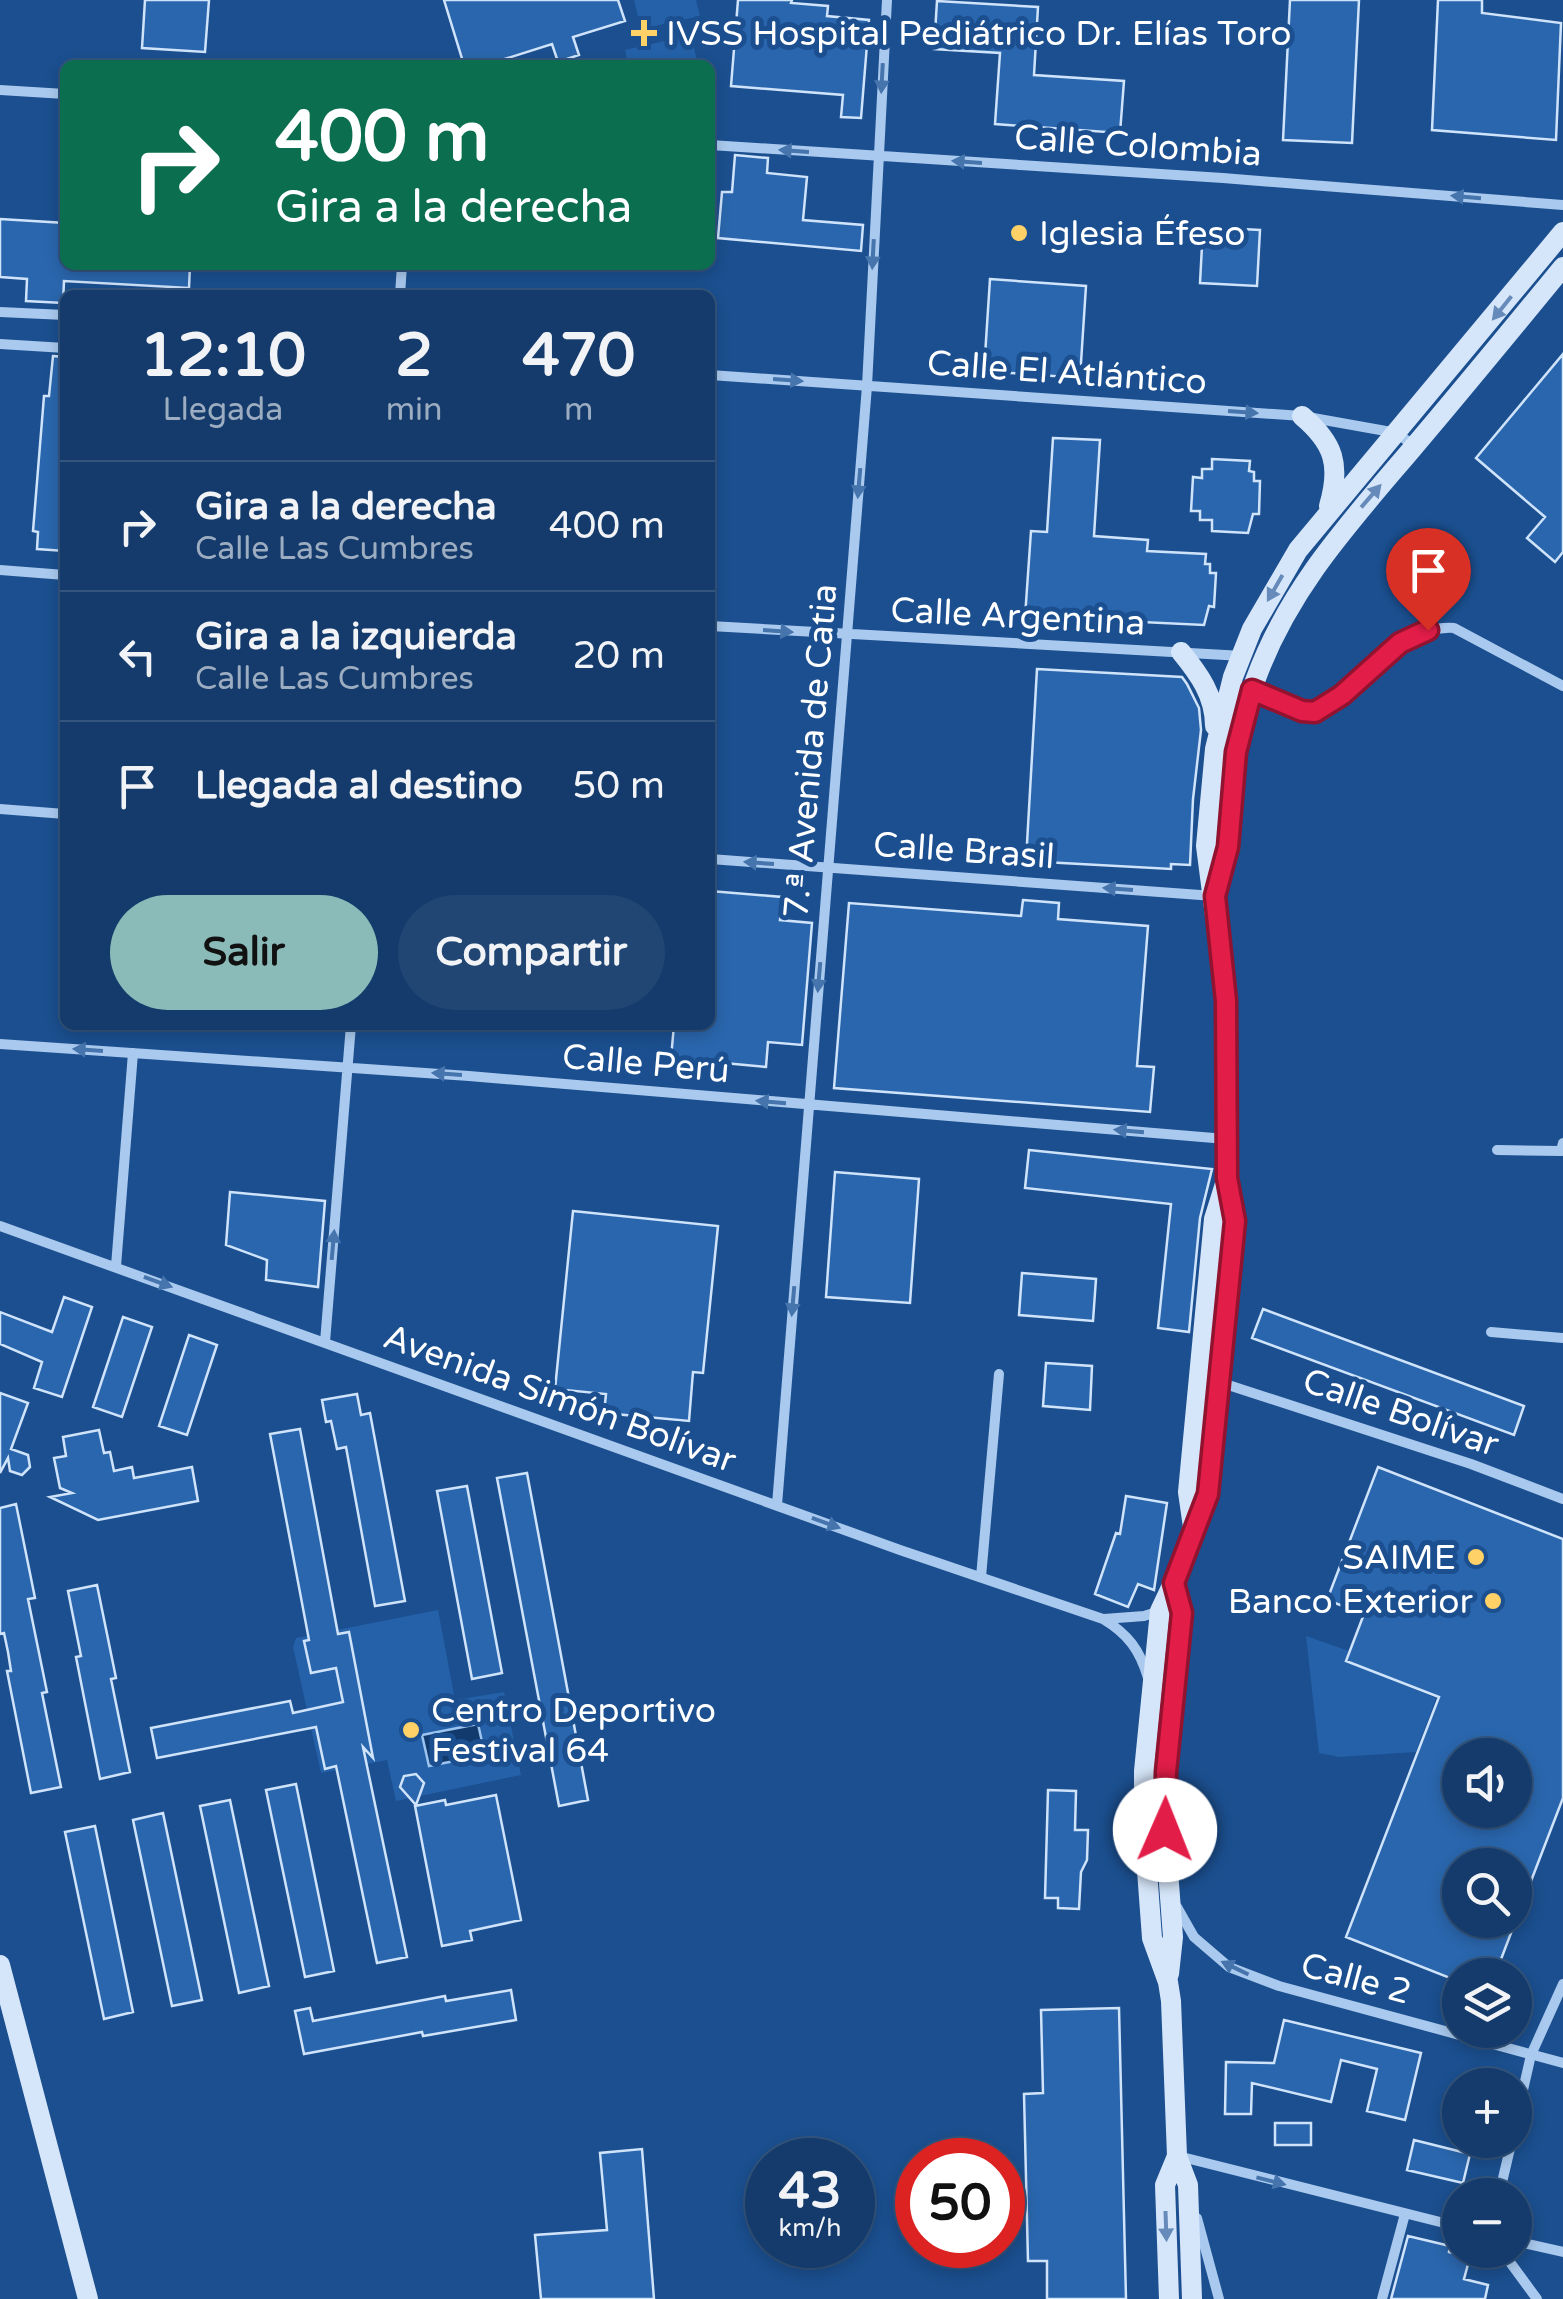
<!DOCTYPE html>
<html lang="es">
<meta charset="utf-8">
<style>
:root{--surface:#143b6b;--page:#214673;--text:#f1f3f6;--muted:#9dadc1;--line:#33557e;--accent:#8bbbb9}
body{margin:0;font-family:"Varela Round",sans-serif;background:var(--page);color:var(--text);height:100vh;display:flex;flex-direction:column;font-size:38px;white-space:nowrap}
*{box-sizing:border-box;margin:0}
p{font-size:32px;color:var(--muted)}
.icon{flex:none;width:55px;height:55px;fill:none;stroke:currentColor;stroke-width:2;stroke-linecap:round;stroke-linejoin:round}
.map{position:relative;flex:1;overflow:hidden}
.sheet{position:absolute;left:60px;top:290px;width:655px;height:740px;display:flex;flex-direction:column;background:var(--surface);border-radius:15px;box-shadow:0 5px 15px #0003,0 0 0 2px var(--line)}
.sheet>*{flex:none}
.top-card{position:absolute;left:60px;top:60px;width:655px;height:210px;border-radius:15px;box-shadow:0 5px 15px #0003,0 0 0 2px var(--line);background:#0b6e4f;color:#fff;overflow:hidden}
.controls{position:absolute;left:1442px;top:1738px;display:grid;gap:20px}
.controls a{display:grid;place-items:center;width:90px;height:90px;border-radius:50%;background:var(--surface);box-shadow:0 5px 15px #0003,0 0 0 2px var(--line);font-size:50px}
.speed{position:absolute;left:745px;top:2138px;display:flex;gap:20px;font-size:50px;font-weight:700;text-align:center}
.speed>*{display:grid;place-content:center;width:130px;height:130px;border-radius:50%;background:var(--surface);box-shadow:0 5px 15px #0003,0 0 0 2px var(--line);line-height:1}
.speed small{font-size:25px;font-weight:400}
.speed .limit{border:15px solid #d22;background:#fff;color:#111}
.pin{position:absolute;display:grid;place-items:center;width:85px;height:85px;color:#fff;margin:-102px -42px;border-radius:50% 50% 50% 0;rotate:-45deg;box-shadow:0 0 10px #0007}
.pin .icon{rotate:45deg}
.me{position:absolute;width:110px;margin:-55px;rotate:1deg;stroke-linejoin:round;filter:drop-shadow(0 0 8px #0008)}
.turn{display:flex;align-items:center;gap:35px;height:210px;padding:0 50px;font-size:45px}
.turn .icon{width:130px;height:130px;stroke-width:2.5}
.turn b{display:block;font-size:70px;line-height:85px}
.eta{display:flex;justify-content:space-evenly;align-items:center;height:170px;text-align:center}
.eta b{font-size:60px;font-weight:700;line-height:70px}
.button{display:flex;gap:20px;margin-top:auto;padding:20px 50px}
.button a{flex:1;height:115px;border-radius:60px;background:var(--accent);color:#111;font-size:40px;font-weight:700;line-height:115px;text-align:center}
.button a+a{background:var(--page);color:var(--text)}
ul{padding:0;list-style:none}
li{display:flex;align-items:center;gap:30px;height:130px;padding:0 50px;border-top:2px solid var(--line)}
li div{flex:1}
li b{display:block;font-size:38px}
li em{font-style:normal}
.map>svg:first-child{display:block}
.green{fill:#2461a8}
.water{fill:#123a6d;stroke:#9cc4f0;stroke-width:2.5}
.building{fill:#2a66ad;stroke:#cfe3fa;stroke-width:2.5;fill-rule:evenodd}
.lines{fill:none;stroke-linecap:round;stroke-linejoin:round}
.street{stroke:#a9c9ee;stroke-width:10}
.secondary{stroke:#d6e6fa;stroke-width:20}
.oneway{fill:#4674ac}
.oneway2{fill:#668bba}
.route-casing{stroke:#92132f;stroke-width:25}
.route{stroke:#e11d48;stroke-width:18}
.poi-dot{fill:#ffd166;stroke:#1b4f8f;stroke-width:4}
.labels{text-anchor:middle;stroke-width:10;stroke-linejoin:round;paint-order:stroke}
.poi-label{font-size:35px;fill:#fff;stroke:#1b4f8f;text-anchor:start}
.street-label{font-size:35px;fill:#fff;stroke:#1b4f8f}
</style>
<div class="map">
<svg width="1563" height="2299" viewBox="0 0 1563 2299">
<rect width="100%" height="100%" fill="#1b4f8f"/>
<path class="green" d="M634 0H696L700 16 641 29Z
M691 35 698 65H628L625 50Z
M438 1610 455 1700 504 1692 521 1775 396 1801 387 1760 321 1773 293 1647 296 1638Z
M1306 1636 1349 1651 1345 1661 1436 1698 1416 1752 1339 1757 1319 1753Z"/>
<path class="water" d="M478 1724 485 1755 429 1766 422 1735Z"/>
<path class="building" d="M145 0H209L205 52 142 48Z
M444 0H618L625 21 573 37 579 55 558 62 552 44 486 65H464Z
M738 0H792L791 3 828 6 827 16 869 20 861 118 841 117 843 95 731 86Z
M1290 0H1359L1352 143 1283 140Z
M1438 0H1482V13L1561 23 1556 140 1432 130Z
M937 1 1038 7 1034 75 1124 81 1120 133 995 124 1000 53 934 49Z
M735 155 768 158 767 173 807 177 803 220 863 225 861 251 718 238 722 192H732Z
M0 219 65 223V265H190L189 288 64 281 63 303 26 301 27 279 0 277Z
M1203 227 1260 230 1257 286 1200 283Z
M990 279 1086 286 1080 378 984 371Z
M1563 354V552L1555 562 1527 538 1545 517 1476 458Z
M53 356 65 357V551L37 549 38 532 33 531 44 396H49Z
M1053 438 1100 440 1094 536 1148 540 1147 551 1206 554 1205 564H1210V573H1216L1214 607 1209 606 1204 625 1142 622V626L1025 617 1031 531 1047 532Z
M1212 459 1250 461 1249 471 1254 472V481H1260L1259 514H1253L1248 533 1212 531V520H1200V511H1191L1193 477 1202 478V469H1212Z
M1037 669 1182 677 1187 684 1199 708 1201 730 1193 799 1190 865 1171 864V869L1026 861Z
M710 891 782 897 780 920 812 923 802 1045 768 1042 766 1067 671 1058 674 1025H710Z
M1023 900 1059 903 1058 919 1148 926 1137 1066 1154 1067 1150 1112 834 1088 849 903 1021 916Z
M1029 1150 1212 1169 1200 1218 1189 1332 1158 1328 1171 1204 1025 1188Z
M835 1172 919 1179 910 1303 826 1297Z
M230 1192 325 1201 318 1287 266 1280 267 1260 226 1245Z
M573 1211 718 1226 703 1373 693 1372 689 1421 604 1413 606 1394 555 1389Z
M1022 1273 1096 1279 1093 1321 1019 1315Z
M64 1297 92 1307 62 1397 34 1388 42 1362 0 1344V1312L52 1332Z
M1263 1309 1524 1406 1514 1435 1252 1338Z
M123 1317 152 1327 122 1417 93 1407Z
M189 1335 217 1345 187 1435 159 1426Z
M1046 1363 1092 1366 1090 1410 1043 1406Z
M0 1393 28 1403 11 1449 28 1455 30 1467 22 1475 10 1471 8 1458 0 1473Z
M357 1394 361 1415 370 1413 405 1601 375 1606 346 1447 337 1449 331 1421 326 1422 322 1400Z
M300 1429 338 1634 349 1632 373 1758 363 1747 407 1957 377 1963 336 1766 325 1769 316 1727 157 1758 151 1728 290 1701 293 1713 343 1702 336 1668 311 1673 304 1641 309 1640 270 1434Z
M99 1430 104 1453 110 1452 114 1471 132 1467 134 1478 192 1467 198 1501 98 1520 50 1497 72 1493 60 1488 54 1458 66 1456 63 1437Z
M1378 1467 1563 1539V1798L1516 1920 1515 1865H1460V1920H1516L1495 1975H1460V1982L1346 1937 1439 1697 1346 1661 1364 1614 1327 1600ZM1460 1755H1515V1810H1460Z
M527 1473 588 1800 559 1806 497 1478Z
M467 1486 502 1673 472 1679 437 1491Z
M1126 1496 1167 1503 1154 1590 1138 1584 1128 1607 1095 1594 1116 1533 1120 1534Z
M16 1504 35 1598 28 1599 47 1692 42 1693 61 1787 31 1793 7 1671H11L8 1652 4 1633 0 1634V1508Z
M97 1585 116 1678 111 1679 130 1772 100 1779 76 1657 81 1656 68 1591Z
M416 1774 424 1783 416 1805 400 1787 404 1776Z
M296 1784 334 1971 305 1977 266 1790Z
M1048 1790 1076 1791 1075 1830H1088L1087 1860 1081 1872 1079 1909 1058 1908V1898H1045Z
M496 1795 521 1920 470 1931 472 1940 442 1946 415 1806 445 1800 446 1805Z
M230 1800 269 1986 239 1993 200 1806Z
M163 1813 202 2000 172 2006 133 1820Z
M95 1826 133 2012 104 2019 65 1832Z
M511 1990 516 2020 423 2036 422 2032 304 2054 295 2011 310 2008 313 2021 445 1996 446 2001Z
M1119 2008 1126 2299H1047V2261H1028L1024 2094 1043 2093 1041 2010Z
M1284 2020 1421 2053 1405 2120 1367 2111 1377 2069 1341 2060 1331 2102 1252 2083 1251 2114H1225L1226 2062 1274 2063Z
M1275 2123H1311V2145H1275Z
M1414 2140 1470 2154 1463 2183 1407 2170Z
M642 2149 654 2299H541L535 2235 607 2230 600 2153Z
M1408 2236 1450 2246 1449 2252 1470 2257 1464 2279 1488 2285 1485 2299H1391Z"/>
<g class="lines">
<path class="street" d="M0 90 65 94
M710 145 1223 178 1563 205
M400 295 402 265
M0 312 65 315
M0 344 65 348
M710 375 1302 416 1397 433 1414 446
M0 570 65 575
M710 626 1243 656
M1252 690C1269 697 1292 712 1310 712 1352 711 1383 624 1454 628L1563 686
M0 809 65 814
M710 859 1214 896
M0 1044 469 1076 1226 1139
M1497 1150 1561 1151 1563 1143
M0 1226 900 1550 1103 1619C1128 1634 1140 1650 1148 1678
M116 1266 133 1053
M1491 1332 1563 1338
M325 1342 351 1025
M1219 1382 1471 1464 1563 1499
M777 1505 867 386 887 0
M981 1577 999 1374
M1104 1619 1144 1616 1160 1611
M1177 1907 1194 1937 1229 1967 1279 1986 1563 2063
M1515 2125 1531 2055 1563 1984
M1178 2156 1460 2227
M1499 2195 1512 2140
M1197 2218 1219 2299
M1515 2241 1563 2252
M1501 2250 1537 2299
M1382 2299 1405 2214"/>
<path class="secondary" d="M1302 416C1334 443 1341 465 1329 506
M1181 652C1199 674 1215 696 1215 726
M1217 890C1235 821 1230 749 1255 681 1288 589 1350 522 1412 449 1463 389 1513 328 1563 267
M1193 1527 1188 1492 1214 1219 1225 1184
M0 1965 88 2299
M1169 1974 1173 1937 1165 1830 1166 1772 1182 1613 1174 1583
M1169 2299 1165 2185 1177 2156
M1192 2299 1188 2185 1177 2156 1171 2001 1168 1982 1152 1938 1144 1830V1771L1160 1611 1190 1547 1193 1528 1208 1494 1235 1221 1227 1178 1226 1001 1206 846 1215 749 1233 677 1252 629 1298 550 1563 232"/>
</g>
<defs><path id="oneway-solid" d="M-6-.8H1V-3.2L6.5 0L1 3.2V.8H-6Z" transform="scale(2.5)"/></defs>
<g class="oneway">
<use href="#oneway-solid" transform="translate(882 78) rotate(93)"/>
<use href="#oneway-solid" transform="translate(794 151) rotate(-176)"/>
<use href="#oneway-solid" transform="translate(967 162) rotate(-176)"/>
<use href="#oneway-solid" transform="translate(1466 197) rotate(-175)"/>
<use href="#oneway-solid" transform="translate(873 254) rotate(93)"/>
<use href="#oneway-solid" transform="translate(788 380) rotate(4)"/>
<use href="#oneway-solid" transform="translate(1243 412) rotate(4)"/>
<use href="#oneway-solid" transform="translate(859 483) rotate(95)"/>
<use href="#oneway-solid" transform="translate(778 631) rotate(4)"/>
<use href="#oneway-solid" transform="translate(759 863) rotate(-176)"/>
<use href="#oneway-solid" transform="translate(1118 889) rotate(-176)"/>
<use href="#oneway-solid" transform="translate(819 977) rotate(95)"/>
<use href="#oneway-solid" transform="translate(88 1050) rotate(-176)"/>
<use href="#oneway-solid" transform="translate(447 1074) rotate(-176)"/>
<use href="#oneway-solid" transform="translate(771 1102) rotate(-175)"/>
<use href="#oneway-solid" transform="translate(1129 1131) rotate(-175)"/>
<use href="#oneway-solid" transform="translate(333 1245) rotate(-85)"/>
<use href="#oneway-solid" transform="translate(158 1282) rotate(20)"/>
<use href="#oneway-solid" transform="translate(793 1301) rotate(95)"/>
<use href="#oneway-solid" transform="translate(826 1523) rotate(20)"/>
<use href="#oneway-solid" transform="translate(1235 1968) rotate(-154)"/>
<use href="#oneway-solid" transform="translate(1271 2181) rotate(14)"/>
</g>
<g class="oneway2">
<use href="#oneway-solid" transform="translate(1502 308) rotate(129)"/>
<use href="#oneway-solid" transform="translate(1371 496) rotate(-49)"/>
<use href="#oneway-solid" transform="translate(1275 588) rotate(120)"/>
<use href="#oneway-solid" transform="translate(1166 2226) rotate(88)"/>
</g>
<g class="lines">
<g class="route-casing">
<path id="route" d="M1165 1830 1166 1772 1182 1613 1174 1583 1208 1494 1235 1221 1227 1178 1226 1001 1215 896 1228 847 1236 752 1252 690 1302 711 1315 712 1342 695 1400 643 1428 630"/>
</g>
<use href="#route" class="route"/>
</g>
<g class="poi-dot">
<path d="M639 18h10v10h10v10h-10v10h-10v-10h-10v-10h10z"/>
<circle cx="1019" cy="233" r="10"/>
<circle cx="1476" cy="1557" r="10"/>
<circle cx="1493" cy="1601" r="10"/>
<circle cx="411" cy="1730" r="10"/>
</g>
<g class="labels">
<g class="poi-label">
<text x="666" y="45">IVSS Hospital Pediátrico Dr. Elías Toro</text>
<text x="1039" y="245">Iglesia Éfeso</text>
<text x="1456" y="1569" text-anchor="end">SAIME</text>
<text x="1473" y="1613" text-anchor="end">Banco Exterior</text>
<text x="431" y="1722">Centro Deportivo<tspan x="431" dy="40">Festival 64</tspan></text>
</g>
<g class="street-label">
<text transform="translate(1138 145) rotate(4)" y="12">Calle Colombia</text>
<text transform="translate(1067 372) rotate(4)" y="12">Calle El Atlántico</text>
<text transform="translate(1018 616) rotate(3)" y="12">Calle Argentina</text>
<text transform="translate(810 751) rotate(-85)" y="12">7.ª Avenida de Catia</text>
<text transform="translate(964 850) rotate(4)" y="12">Calle Brasil</text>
<text transform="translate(646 1063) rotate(5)" y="12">Calle Perú</text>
<text transform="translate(560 1398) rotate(20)" y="12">Avenida Simón Bolívar</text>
<text transform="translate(1401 1412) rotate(19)" y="12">Calle Bolívar</text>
<text transform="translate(1356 1978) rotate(15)" y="12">Calle 2</text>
</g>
</g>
</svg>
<div class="controls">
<a><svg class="icon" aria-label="sound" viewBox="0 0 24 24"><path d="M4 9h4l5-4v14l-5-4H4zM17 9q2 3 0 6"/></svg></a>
<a><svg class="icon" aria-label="search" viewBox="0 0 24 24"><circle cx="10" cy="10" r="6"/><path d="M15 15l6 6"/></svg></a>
<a><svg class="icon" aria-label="layers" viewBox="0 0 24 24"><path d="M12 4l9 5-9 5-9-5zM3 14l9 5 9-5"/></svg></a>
<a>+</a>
<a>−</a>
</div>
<div class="speed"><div>43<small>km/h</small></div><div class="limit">50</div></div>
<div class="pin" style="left:1428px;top:630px;background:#d93025"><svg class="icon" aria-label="arrive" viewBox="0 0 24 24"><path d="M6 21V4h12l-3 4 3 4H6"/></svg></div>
<svg class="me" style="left:1165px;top:1830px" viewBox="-20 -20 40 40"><circle r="19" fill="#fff"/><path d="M0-13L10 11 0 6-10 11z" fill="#e11d48"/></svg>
<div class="top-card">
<div class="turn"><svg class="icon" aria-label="right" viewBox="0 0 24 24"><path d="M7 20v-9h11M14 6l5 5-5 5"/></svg><div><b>400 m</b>Gira a la derecha</div></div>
</div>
<section class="sheet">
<div class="eta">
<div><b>12:10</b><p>Llegada</p></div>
<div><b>2</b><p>min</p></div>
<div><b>470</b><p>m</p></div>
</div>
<ul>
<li><svg class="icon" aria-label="right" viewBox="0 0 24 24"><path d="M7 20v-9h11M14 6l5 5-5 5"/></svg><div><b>Gira a la derecha</b><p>Calle Las Cumbres</p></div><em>400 m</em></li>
<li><svg class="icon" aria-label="left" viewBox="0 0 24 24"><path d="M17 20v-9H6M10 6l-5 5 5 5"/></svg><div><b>Gira a la izquierda</b><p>Calle Las Cumbres</p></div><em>20 m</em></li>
<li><svg class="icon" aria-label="arrive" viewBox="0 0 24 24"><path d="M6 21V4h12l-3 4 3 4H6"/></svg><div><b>Llegada al destino</b></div><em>50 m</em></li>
</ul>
<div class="button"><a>Salir</a><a>Compartir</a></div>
</section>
</div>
